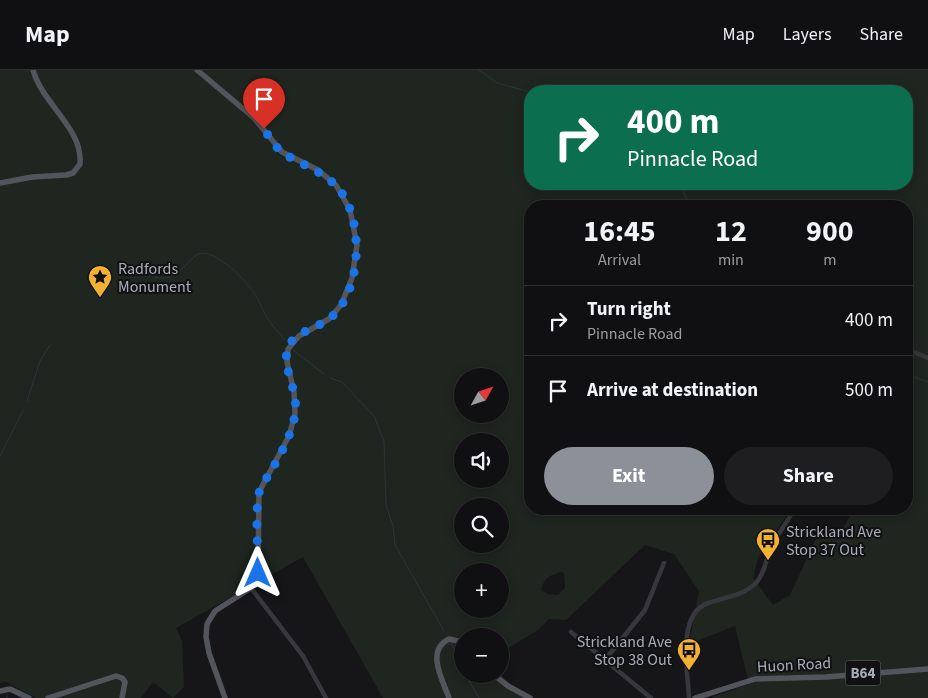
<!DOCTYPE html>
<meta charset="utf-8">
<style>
:root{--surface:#101012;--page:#1e1e20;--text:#f1f3f6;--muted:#9c9d9f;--line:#303032;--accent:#8c9099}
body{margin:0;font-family:"Source Sans 3",sans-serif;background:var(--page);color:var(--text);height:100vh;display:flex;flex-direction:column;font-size:19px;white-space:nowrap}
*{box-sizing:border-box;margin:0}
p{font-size:16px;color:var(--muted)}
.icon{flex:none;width:28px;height:28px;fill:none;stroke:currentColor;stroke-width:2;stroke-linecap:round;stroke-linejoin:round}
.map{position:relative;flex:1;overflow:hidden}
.details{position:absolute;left:524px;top:130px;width:389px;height:315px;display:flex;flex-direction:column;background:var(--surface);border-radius:20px;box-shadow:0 2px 12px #0003,0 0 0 1px var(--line)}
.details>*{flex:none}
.banner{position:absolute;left:524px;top:15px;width:389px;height:105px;border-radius:20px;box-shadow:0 2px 12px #0003,0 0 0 1px var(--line);background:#0b6e4f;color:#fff;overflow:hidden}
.needle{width:32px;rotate:50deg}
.controls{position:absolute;left:454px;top:298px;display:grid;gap:10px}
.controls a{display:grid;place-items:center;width:55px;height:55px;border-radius:50%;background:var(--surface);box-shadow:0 2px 12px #0003,0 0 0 1px var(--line);font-size:25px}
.pin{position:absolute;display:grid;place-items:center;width:42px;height:42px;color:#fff;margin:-51px -21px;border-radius:50% 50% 50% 0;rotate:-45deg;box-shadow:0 0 5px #0007}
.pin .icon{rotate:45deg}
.me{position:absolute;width:55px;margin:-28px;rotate:0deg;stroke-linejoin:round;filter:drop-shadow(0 0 4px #0008)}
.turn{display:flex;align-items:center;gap:18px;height:105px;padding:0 20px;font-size:22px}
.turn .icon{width:65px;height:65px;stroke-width:2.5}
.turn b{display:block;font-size:35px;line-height:42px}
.eta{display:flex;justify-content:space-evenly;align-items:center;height:85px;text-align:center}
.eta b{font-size:30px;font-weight:700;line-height:35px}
.action{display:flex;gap:10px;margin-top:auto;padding:10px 20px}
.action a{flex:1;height:58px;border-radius:30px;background:var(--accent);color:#fff;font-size:20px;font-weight:700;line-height:58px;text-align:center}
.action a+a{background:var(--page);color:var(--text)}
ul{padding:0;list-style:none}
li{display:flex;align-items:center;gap:15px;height:70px;padding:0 20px;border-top:1px solid var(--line)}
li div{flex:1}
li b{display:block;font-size:19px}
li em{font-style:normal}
header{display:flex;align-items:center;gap:30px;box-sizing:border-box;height:70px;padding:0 25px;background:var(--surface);border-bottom:1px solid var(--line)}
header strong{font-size:24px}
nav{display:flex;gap:28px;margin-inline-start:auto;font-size:18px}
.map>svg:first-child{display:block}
.green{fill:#1e261f;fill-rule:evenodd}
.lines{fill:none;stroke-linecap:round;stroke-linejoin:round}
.stream{stroke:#2c353c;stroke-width:1}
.minor{stroke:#37383d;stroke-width:4.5}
.major{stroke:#53555c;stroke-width:5.5}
.route{stroke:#1a73e8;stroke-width:9;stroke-dasharray:0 16.2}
.labels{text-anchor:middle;stroke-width:4;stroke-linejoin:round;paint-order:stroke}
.shield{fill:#111113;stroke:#7b7e86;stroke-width:1}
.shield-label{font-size:15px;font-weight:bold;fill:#a8adb8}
.poi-label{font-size:16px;fill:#a8adb8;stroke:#111113;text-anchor:start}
.street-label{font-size:16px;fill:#a8adb8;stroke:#111113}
</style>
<header>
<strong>Map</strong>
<nav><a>Map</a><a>Layers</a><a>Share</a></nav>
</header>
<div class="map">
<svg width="928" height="628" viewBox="0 0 928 628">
<rect width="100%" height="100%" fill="#161618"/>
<path class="green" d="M0 0H928V628H711L749 614 735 556 689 574 699 521 674 484 645 475 566 550 549 549 538 560 500 583V566H462V604H500V597L503 600 501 611 530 628H383L303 487 176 558 182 571 184 617 173 628 153 612 141 628H36L6 612 0 613ZM530 21H906V114H530ZM530 136H906V439H853L839 467 819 462 790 525 773 535 753 508 758 488 791 439H530ZM462 306H500V344H462ZM462 371H500V409H462ZM462 436H500V474H462ZM462 501H500V539H462ZM561 502 564 503 565 518 558 525 547 524 541 520C544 508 550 505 561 502Z"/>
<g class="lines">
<path class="stream" d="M479 0 497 13 530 22
M680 114 690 136
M143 203 150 205
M154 207C175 212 181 199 195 186 210 173 244 209 253 221 260 230 263 243 270 252 274 258 280 264 285 270
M293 280 324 304
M906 304 928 312
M330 308 342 312 374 346 384 371 386 435 393 456 395 475 444 561
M27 331 40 291 50 275
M0 386 24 339
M451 573 462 593
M465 604 479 628
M7 626V628"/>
<path class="minor" d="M906 279 928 288
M251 518 303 586 326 628
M571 562 651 628
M605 590 645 540 664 493
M689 628C688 604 676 544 708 533 725 527 743 526 756 513 765 503 766 489 771 478 777 464 788 452 794 439"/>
<path class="major" d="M197 0 254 48 282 82 318 100 336 115 350 140 357 175 352 208 341 235 329 249 299 266 288 279 287 292 294 322 295 344 289 366 259 422 258 503 251 518 215 541 207 554 206 567 209 583 225 628
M0 113 32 107 66 105 73 103 80 94C83 58 43 35 33 0
M493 604 508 616 530 628
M0 621 10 619 29 628
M48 628 116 606 122 608 125 612 122 628
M449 628C443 611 425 580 449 569L462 572
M695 628 755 609 826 607 928 599"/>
</g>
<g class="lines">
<path class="route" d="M258 503C258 484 255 439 259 423 261 416 266 409 270 403 280 385 292 365 295 344 299 322 283 301 287 280 291 263 316 259 329 249 360 225 363 163 346 130 332 103 306 98 283 83 275 77 270 68 264 59"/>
</g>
<defs>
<g id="sight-pin" transform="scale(1.25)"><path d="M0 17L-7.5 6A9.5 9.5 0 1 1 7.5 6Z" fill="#f2b134" stroke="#111113"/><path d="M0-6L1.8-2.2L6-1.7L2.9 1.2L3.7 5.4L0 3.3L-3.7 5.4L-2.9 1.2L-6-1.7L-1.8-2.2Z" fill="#111"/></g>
<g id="bus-pin" transform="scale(1.25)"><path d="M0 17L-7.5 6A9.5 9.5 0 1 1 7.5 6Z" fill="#f2b134" stroke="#111113"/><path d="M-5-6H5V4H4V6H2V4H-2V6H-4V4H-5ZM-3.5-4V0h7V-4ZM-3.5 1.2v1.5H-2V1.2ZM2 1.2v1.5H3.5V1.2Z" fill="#111"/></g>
</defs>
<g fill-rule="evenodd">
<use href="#sight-pin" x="100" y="207"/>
<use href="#bus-pin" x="768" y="470"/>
<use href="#bus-pin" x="689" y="580"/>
</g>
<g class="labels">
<rect class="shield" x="845.5" y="590.5" width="35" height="25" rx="4"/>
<g class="shield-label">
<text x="863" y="608">B64</text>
</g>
<g class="poi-label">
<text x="118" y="204">Radfords<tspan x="118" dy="18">Monument</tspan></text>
<text x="786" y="467">Strickland Ave<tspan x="786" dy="18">Stop 37 Out</tspan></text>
<text x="672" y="577" text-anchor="end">Strickland Ave<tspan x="672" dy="18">Stop 38 Out</tspan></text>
</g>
<g class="street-label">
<text transform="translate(794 594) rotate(-3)" y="6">Huon Road</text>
</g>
</g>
</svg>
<div class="controls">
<a><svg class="needle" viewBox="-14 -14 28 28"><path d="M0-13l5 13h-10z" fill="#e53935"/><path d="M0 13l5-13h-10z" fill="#9c9d9f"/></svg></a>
<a><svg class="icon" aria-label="sound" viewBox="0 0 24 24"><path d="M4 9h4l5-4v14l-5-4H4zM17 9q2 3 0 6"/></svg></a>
<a><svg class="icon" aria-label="search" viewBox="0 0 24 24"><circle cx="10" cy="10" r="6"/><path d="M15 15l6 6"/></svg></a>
<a>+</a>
<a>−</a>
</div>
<div class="pin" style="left:264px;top:59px;background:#d93025"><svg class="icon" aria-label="arrive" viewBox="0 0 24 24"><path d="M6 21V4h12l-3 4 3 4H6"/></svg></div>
<svg class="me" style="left:258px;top:503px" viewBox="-20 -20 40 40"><path d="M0-17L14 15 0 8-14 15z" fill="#1a73e8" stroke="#fff" stroke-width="4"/></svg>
<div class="banner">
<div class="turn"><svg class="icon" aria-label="right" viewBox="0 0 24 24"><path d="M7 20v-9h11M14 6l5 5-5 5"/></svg><div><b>400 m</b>Pinnacle Road</div></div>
</div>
<section class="details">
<div class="eta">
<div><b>16:45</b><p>Arrival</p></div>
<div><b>12</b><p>min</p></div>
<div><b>900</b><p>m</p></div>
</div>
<ul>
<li><svg class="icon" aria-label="right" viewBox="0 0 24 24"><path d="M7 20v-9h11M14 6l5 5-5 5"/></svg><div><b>Turn right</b><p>Pinnacle Road</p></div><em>400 m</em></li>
<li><svg class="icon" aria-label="arrive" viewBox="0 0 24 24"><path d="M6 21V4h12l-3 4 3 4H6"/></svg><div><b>Arrive at destination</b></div><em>500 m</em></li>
</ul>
<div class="action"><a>Exit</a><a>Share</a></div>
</section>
</div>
